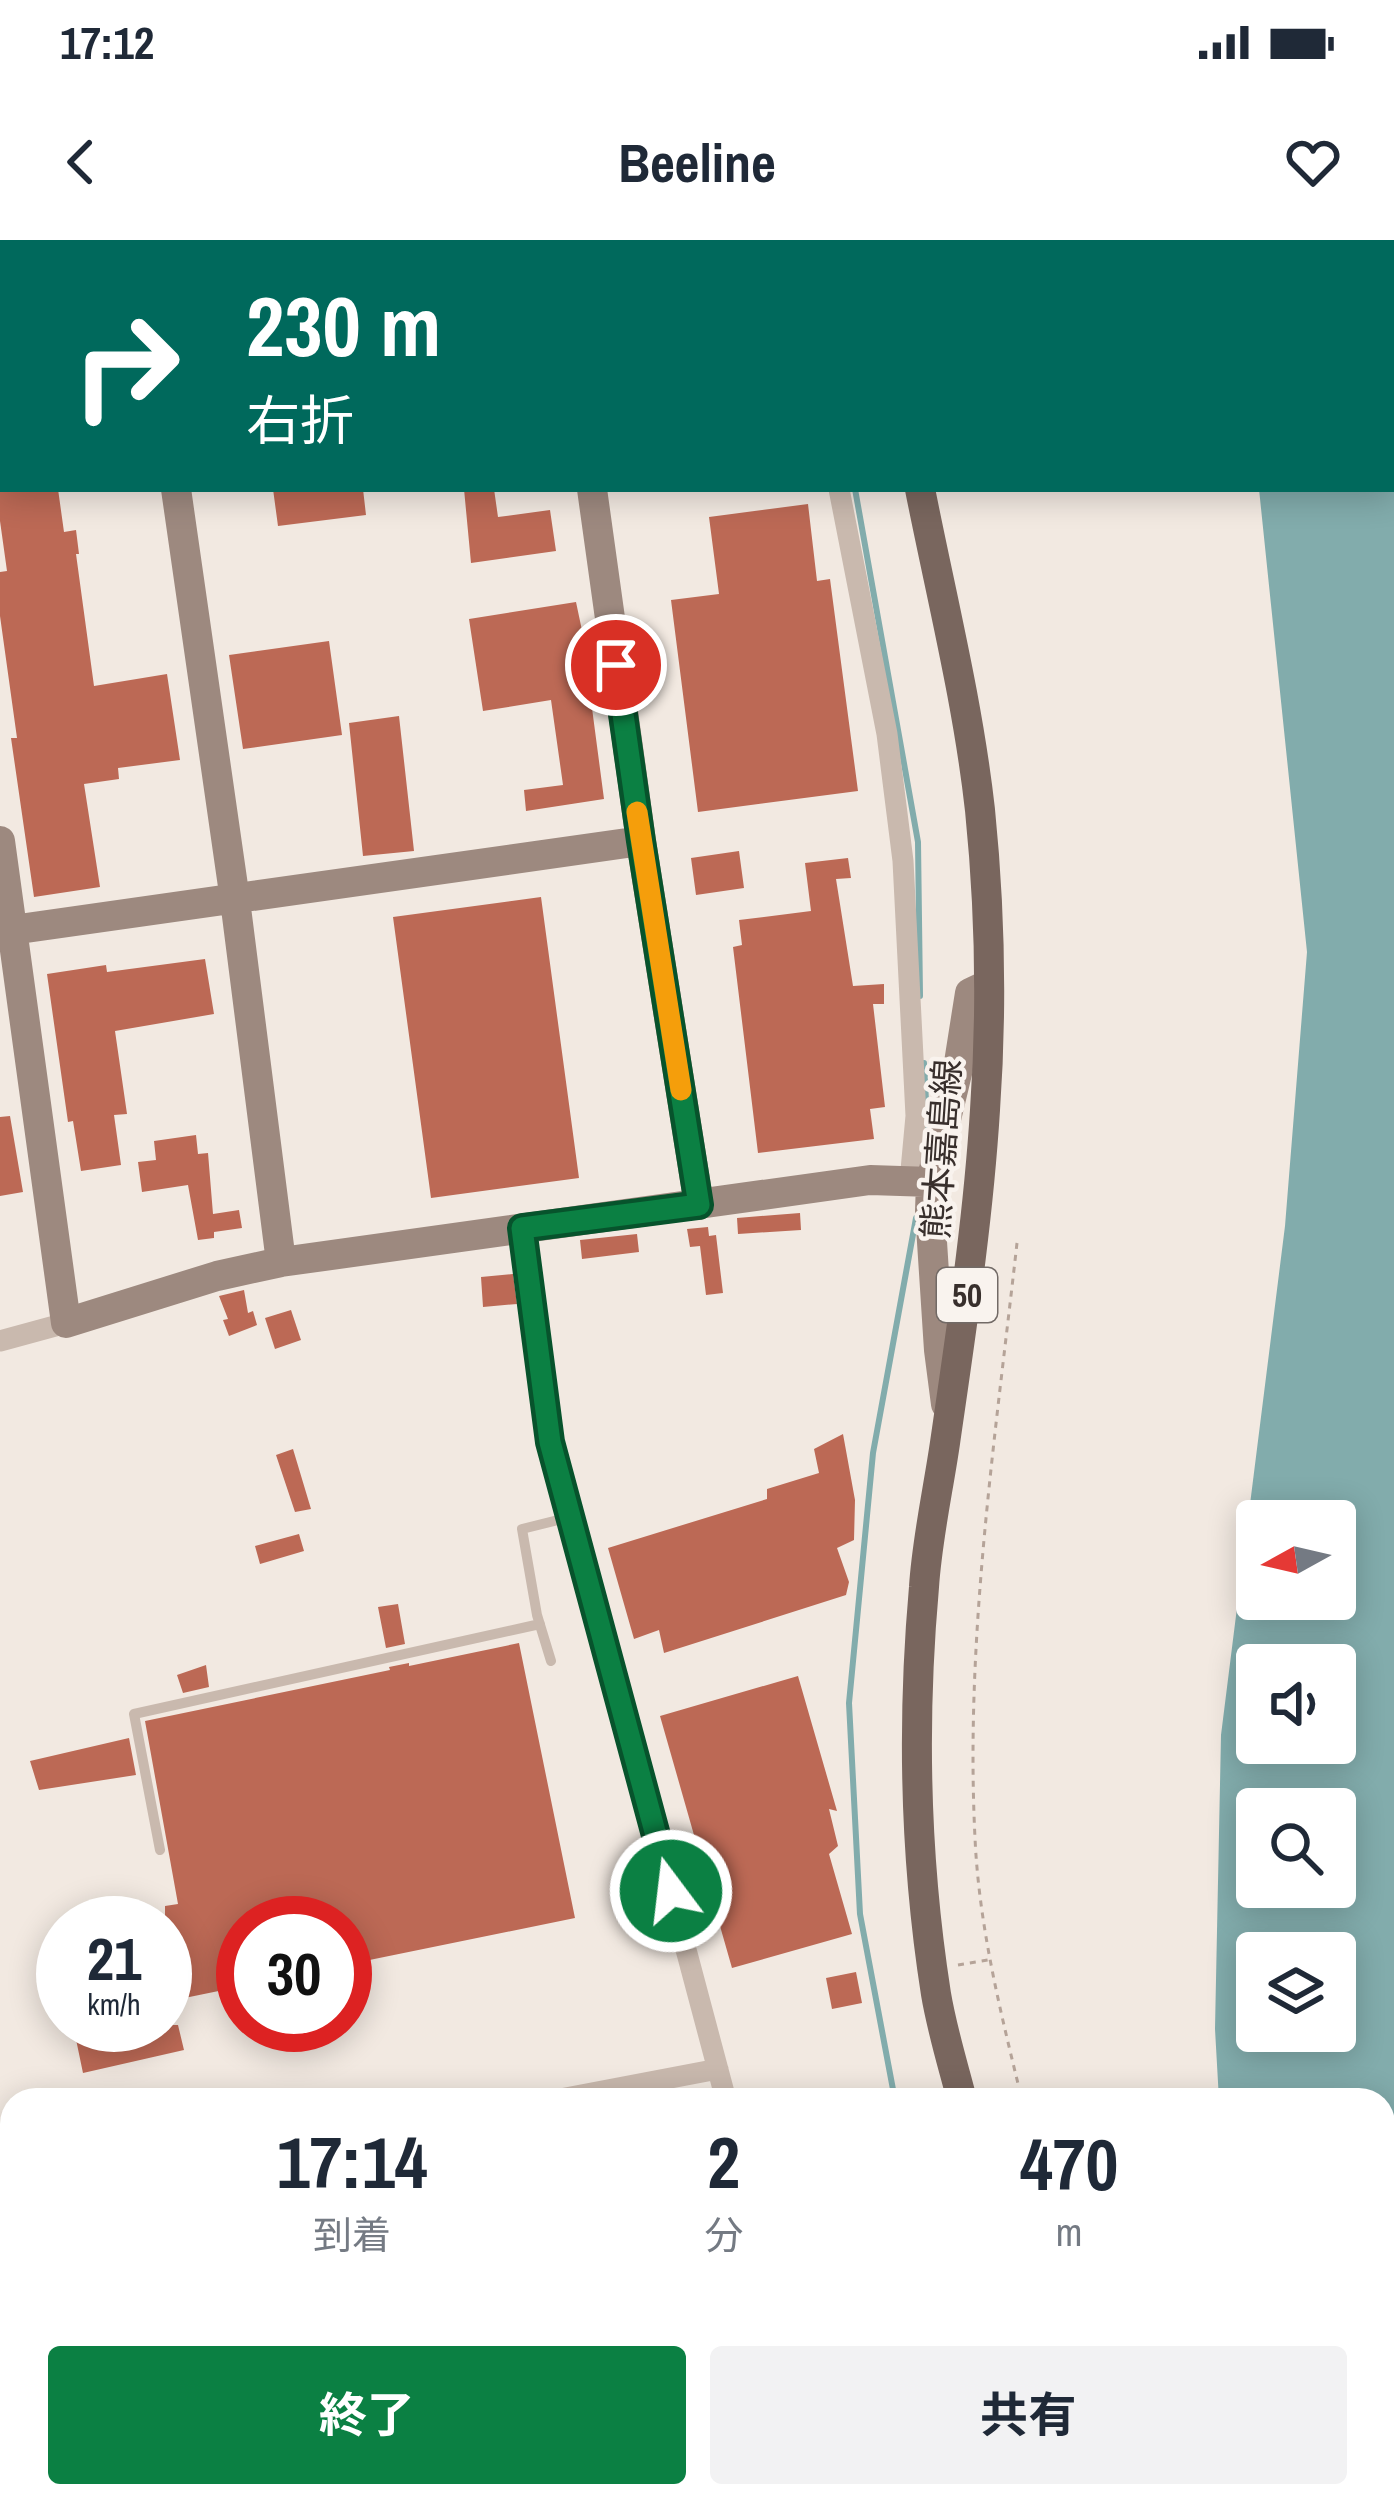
<!DOCTYPE html>
<html lang="ja">
<meta charset="utf-8">
<style>
:root{--surface:#fff;--page:#f2f2f3;--text:#1f2937;--muted:#747a83;--accent:#0b8043}
body{margin:0;font-family:"Archivo Narrow","Noto Sans JP",sans-serif;background:var(--page);color:var(--text);height:100vh;display:flex;flex-direction:column;font-size:45px;white-space:nowrap}
*{box-sizing:border-box;margin:0}
p{font-size:39px;color:var(--muted)}
.icon{flex:none;width:66px;height:66px;fill:none;stroke:currentColor;stroke-width:2;stroke-linecap:round;stroke-linejoin:round}
.map{position:relative;flex:1;overflow:hidden}
.side{position:absolute;left:0px;top:1848px;width:1395px;height:420px;display:flex;flex-direction:column;background:var(--surface);border-radius:36px 36px 0 0;box-shadow:0 6px 30px #0003}
.side>*{flex:none}
.banner{position:absolute;left:0px;top:0px;width:1395px;height:252px;box-shadow:0 6px 30px #0003;background:#00695c;color:#fff;overflow:hidden}
.needle{width:78px;rotate:262deg}
.tools{position:absolute;left:1236px;top:1260px;display:grid;gap:24px}
.tools a{display:grid;place-items:center;width:120px;height:120px;border-radius:12px;background:var(--surface);box-shadow:0 6px 30px #0003;font-size:60px}
.speed{position:absolute;left:36px;top:1656px;display:flex;gap:24px;font-size:60px;font-weight:700;text-align:center}
.speed>*{display:grid;place-content:center;width:156px;height:156px;border-radius:50%;background:var(--surface);box-shadow:0 6px 30px #0003;line-height:1}
.speed small{font-size:30px;font-weight:400}
.speed .limit{border:18px solid #d22;background:#fff;color:#111}
.pin{position:absolute;display:grid;place-items:center;width:102px;height:102px;color:#fff;margin:-51px;border:6px solid #fff;border-radius:50%;box-shadow:0 3px 12px #0007}
.me{position:absolute;width:132px;margin:-66px;rotate:345deg;stroke-linejoin:round;filter:drop-shadow(0 0 9px #0008)}
.turn{display:flex;align-items:center;gap:42px;height:252px;padding:0 48px;font-size:54px}
.turn .icon{width:156px;height:156px;stroke-width:2.5}
.turn b{display:block;font-size:84px;line-height:102px}
.eta{display:flex;justify-content:space-evenly;align-items:center;height:204px;text-align:center}
.eta b{font-size:72px;font-weight:700;line-height:84px}
.action{display:flex;gap:24px;margin-top:auto;padding:24px 48px}
.action a{flex:1;height:138px;border-radius:12px;background:var(--accent);color:#fff;font-size:48px;font-weight:700;line-height:138px;text-align:center}
.action a+a{background:var(--page);color:var(--text)}
.status{display:flex;justify-content:space-between;align-items:center;height:84px;padding:0 60px;background:var(--surface);direction:ltr}
.status svg{height:33px;fill:currentColor}
header{display:flex;justify-content:space-between;align-items:center;height:156px;padding:0 48px;background:var(--surface);font-size:54px;font-weight:700}
.map>svg:first-child{display:block}
.water{fill:#82acac;fill-rule:evenodd}
.lines{fill:none;stroke-linecap:round;stroke-linejoin:round}
.stream{stroke:#82acac;stroke-width:6}
.building{fill:#bc6955}
.path{stroke:#b5a398;stroke-width:3;stroke-dasharray:6 6;stroke-linecap:butt}
.lane{stroke:#c9b9ae;stroke-width:10}
.street{stroke:#c9b9ae;stroke-width:21}
.secondary{stroke:#9d897f;stroke-width:30}
.primary{stroke:#79665e;stroke-width:30}
.route-casing{stroke:#07532c;stroke-width:30}
.route{stroke:#0b8043;stroke-width:21}
.slow{stroke:#f59e0b;stroke-width:21}
.labels{text-anchor:middle;stroke-width:9;stroke-linejoin:round;paint-order:stroke}
.shield{fill:#f9f3ee;stroke:#726a66;stroke-width:3}
.shield-label{font-size:33px;font-weight:bold;fill:#382f2c}
.street-label{font-size:36px;fill:#382f2c;stroke:#f9f3ee}
</style>
<div class="status"><b>17:12</b><svg viewBox="0 0 49 12"><path d="M0 12V9h3v3zM5 12V6h3v6zM10 12V3h3v9zM15 12V0h3v12zM26 1h20v11H26zM47 4h2v5h-2z"/></svg></div>
<header><svg class="icon" aria-label="back" viewBox="0 0 24 24"><path d="M15 5l-7 7 7 7"/></svg>Beeline<svg class="icon" aria-label="heart" viewBox="0 0 24 24"><path d="M12 20l-8-8c-3-5 5-10 8-4 3-6 11-1 8 4z"/></svg></header>
<div class="map">
<svg width="1394" height="2268" viewBox="0 0 1394 2268">
<rect width="100%" height="100%" fill="#f2e9e1"/>
<path class="water" d="M1236 0H1394V2268H1320L1315 2256H1383V1860H1219L1215 1789 1221 1495 1285 986 1307 712 1259 249H1392V3H1237ZM1257 1281H1335V1359H1257ZM1257 1425H1335V1503H1257ZM1257 1569H1335V1647H1257ZM1335 1713V1791H1257V1713Z"/>
<g class="lines">
<path class="stream" d="M855 249 918 602 920 756
M924 823 928 899
M895 1860 860 1674 849 1463 873 1213 916 978
M1011 2256 1015 2268
M706 2268 746 2256"/>
</g>
<path class="building" d="M0 249H58L64 292 76 290 79 314H76L94 446 167 434 180 520 118 528 119 539 84 544 100 647 34 657 11 498H17L0 376V332L7 331 0 281Z
M273 249H363L366 275 278 286Z
M464 249H494L498 277 550 270 556 311 471 323Z
M808 264 817 341 830 339 858 551 698 572 671 360 719 354 709 277Z
M576 362 595 452 590 453 604 559 526 571 524 550 563 545 551 460 483 471 469 379Z
M329 401 342 495 243 509 229 415Z
M399 476 414 611 363 616 349 483Z
M739 611 744 648 696 655 691 618Z
M848 618 851 638 836 639 853 746 884 744V764H873L885 867 870 869 874 899 758 913 733 707 742 705 739 680 811 671 805 623Z
M541 657 579 938 431 958 393 677Z
M205 719 214 774 115 791 127 874 114 875 121 925 81 931 73 881 68 882 47 734 106 725 107 732Z
M10 876 23 952 0 956V877Z
M196 895 198 914 208 913 213 974 239 970 242 988 214 992V998L198 1000 188 945 142 952 138 922 156 920 154 901Z
M800 973 801 990 738 994 737 978Z
M708 987 709 996 716 995 723 1053 706 1055 700 1006 690 1007 687 989Z
M637 994 639 1012 582 1019 580 1000Z
M513 1034 517 1064 483 1067 481 1037Z
M244 1050 248 1073 253 1071 257 1085 229 1096 223 1080 228 1079 219 1056Z
M291 1070 301 1100 275 1109 265 1078Z
M843 1194 855 1260 854 1300 837 1308 849 1342 846 1355 664 1413 659 1390 634 1399 608 1308 767 1259V1249L819 1233 814 1209Z
M293 1209 311 1269 295 1272 276 1215Z
M299 1294 304 1311 260 1324 255 1306Z
M398 1364 405 1404 386 1408 378 1367Z
M519 1403 575 1678 345 1725V1683H243V1746L165 1762V1666L178 1664 145 1481 390 1430 389 1427 409 1423V1426Z
M206 1425 209 1447 183 1453 177 1435Z
M798 1436 837 1571 829 1569 838 1606 829 1614 852 1694 732 1728 660 1476Z
M129 1498 136 1535 39 1550 30 1521Z
M856 1732 862 1763 832 1769 826 1738Z
M73 1785H178L184 1810 83 1833Z"/>
<g class="lines">
<path class="path" d="M1017 1003C995 1200 965 1399 975 1598 979 1687 1001 1774 1022 1860
M958 1725 988 1720
M1042 2256 1050 2268
M1149 2256 1153 2268"/>
<path class="lane" d="M551 1421 537 1375 522 1289 570 1277
M160 1610 134 1474 540 1384"/>
<path class="street" d="M782 0 783 3
M839 249 887 494 903 621 916 876 910 941
M522 988 551 1202 726 1860
M0 1101 66 1083
M555 1860 718 1829
M0 1996 12 1993
M489 2256 493 2268
M834 2256 838 2268
M664 2268 702 2256"/>
<path class="secondary" d="M141 0V3
M558 0V3
M0 88H3
M176 249 235 660 281 1022
M592 249 641 601 699 965
M0 601 66 1083 217 1036 281 1022 870 940 931 942
M12 690 641 601
M946 1164 939 1110 930 971 931 942 958 829 970 753 989 744"/>
<path class="primary" d="M877 0V3
M920 249C941 355 968 462 980 570 990 669 992 771 985 870 978 982 961 1092 945 1203 938 1251 927 1299 924 1347 912 1482 915 1620 936 1754 942 1790 953 1825 962 1860
M1082 2256 1086 2268"/>
</g>
<g class="lines">
<g class="route-casing">
<path id="route" d="M616 425 641 601 699 965 522 988 550 1202 671 1651"/>
</g>
<use href="#route" class="route"/>
<path class="slow" d="M637 572 681 850"/>
</g>
<g class="labels">
<rect class="shield" x="937" y="1028" width="60" height="54" rx="9"/>
<g class="shield-label">
<text x="967" y="1067">50</text>
</g>
<g class="street-label">
<text transform="translate(941 909) rotate(-86)" y="13">熊本嘉島線</text>
</g>
</g>
</svg>
<div class="tools">
<a><svg class="needle" viewBox="-14 -14 28 28"><path d="M0-13l5 13h-10z" fill="#e53935"/><path d="M0 13l5-13h-10z" fill="#747a83"/></svg></a>
<a><svg class="icon" aria-label="sound" viewBox="0 0 24 24"><path d="M4 9h4l5-4v14l-5-4H4zM17 9q2 3 0 6"/></svg></a>
<a><svg class="icon" aria-label="search" viewBox="0 0 24 24"><circle cx="10" cy="10" r="6"/><path d="M15 15l6 6"/></svg></a>
<a><svg class="icon" aria-label="layers" viewBox="0 0 24 24"><path d="M12 4l9 5-9 5-9-5zM3 14l9 5 9-5"/></svg></a>
</div>
<div class="speed"><div>21<small>km/h</small></div><div class="limit">30</div></div>
<div class="pin" style="left:616px;top:425px;background:#d93025"><svg class="icon" aria-label="arrive" viewBox="0 0 24 24"><path d="M6 21V4h12l-3 4 3 4H6"/></svg></div>
<svg class="me" style="left:671px;top:1651px" viewBox="-20 -20 40 40"><circle r="17" fill="#0b8043" stroke="#fff" stroke-width="3"/><path d="M0-11L8 9 0 5-8 9z" fill="#fff"/></svg>
<div class="banner">
<div class="turn"><svg class="icon" aria-label="right" viewBox="0 0 24 24"><path d="M7 20v-9h11M14 6l5 5-5 5"/></svg><div><b>230 m</b>右折</div></div>
</div>
<section class="side">
<div class="eta">
<div><b>17:14</b><p>到着</p></div>
<div><b>2</b><p>分</p></div>
<div><b>470</b><p>m</p></div>
</div>
<div class="action"><a>終了</a><a>共有</a></div>
</section>
</div>
